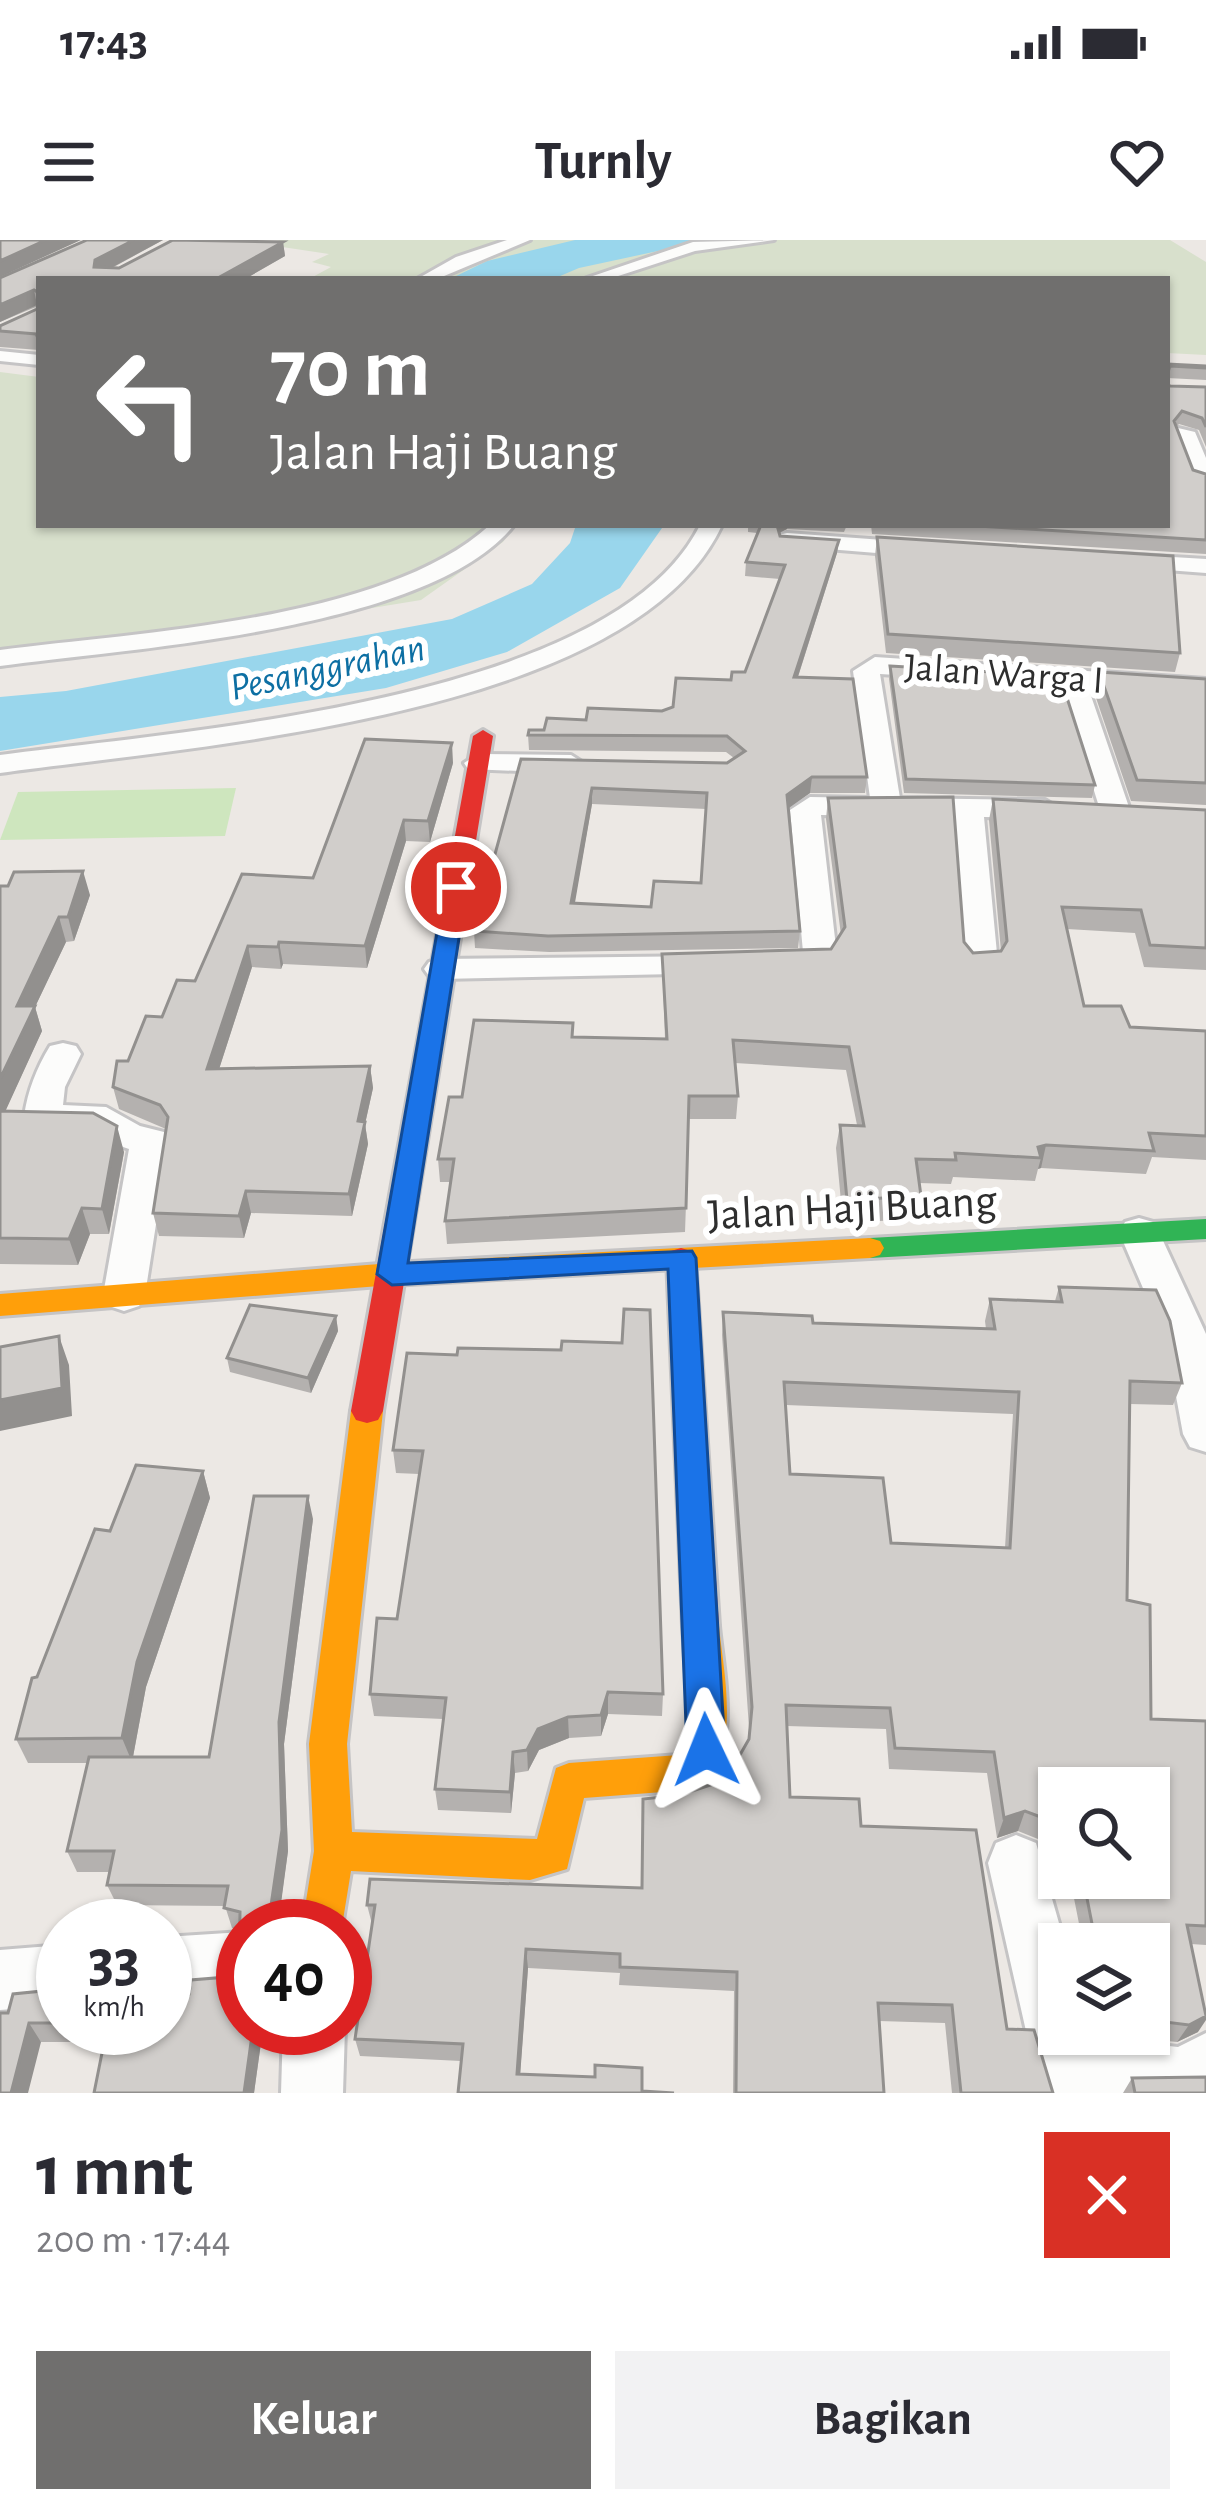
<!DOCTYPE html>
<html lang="id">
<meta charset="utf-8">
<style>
:root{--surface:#fff;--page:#f2f2f3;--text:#2b2b33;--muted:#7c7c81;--accent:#706f6e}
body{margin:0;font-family:"Alegreya Sans",sans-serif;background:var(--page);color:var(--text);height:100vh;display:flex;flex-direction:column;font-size:45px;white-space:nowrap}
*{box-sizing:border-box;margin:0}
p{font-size:39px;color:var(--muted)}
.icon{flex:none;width:66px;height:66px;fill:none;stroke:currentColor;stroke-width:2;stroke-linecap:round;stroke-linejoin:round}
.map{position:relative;height:1853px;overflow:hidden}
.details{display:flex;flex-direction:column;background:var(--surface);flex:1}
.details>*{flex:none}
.banner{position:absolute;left:36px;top:36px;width:1134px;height:252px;border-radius:0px;box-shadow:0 3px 9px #0004;background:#706f6e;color:#fff;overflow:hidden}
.fabs{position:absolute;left:1038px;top:1527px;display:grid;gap:24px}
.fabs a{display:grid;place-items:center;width:132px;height:132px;border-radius:0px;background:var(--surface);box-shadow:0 3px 9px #0004;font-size:60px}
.speed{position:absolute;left:36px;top:1659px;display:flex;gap:24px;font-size:60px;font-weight:700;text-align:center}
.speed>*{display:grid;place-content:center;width:156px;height:156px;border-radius:50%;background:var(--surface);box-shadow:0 3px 9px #0004;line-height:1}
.speed small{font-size:30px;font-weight:400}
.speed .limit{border:18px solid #d22;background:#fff;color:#111}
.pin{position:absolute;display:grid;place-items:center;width:102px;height:102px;color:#fff;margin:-51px;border:6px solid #fff;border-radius:50%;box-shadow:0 3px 12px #0007}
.me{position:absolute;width:132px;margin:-66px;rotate:358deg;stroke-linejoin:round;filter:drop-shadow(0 0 9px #0008)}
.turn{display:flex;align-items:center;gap:42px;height:252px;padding:0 36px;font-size:54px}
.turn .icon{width:156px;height:156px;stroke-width:2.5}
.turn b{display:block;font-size:84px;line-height:102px}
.round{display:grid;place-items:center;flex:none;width:126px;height:126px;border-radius:0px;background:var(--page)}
.headline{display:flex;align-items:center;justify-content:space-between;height:204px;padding:0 36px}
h1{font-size:72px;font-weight:700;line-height:90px}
.button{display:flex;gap:24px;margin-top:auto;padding:24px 36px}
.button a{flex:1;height:138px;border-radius:0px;background:var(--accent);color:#fff;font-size:48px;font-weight:700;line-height:138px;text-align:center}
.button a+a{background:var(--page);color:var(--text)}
.status{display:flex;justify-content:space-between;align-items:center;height:84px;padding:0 60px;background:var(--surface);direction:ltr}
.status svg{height:33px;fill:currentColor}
header{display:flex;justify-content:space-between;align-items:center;height:156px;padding:0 36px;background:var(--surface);font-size:54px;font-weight:700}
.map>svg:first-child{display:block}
.green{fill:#cee6be}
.cemetery{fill:#d8e0cc}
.water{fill:#99d6ec}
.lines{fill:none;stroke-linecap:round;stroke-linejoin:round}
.street-casing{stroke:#c5c4c5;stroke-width:6}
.fast-casing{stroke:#c5c4c5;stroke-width:6}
.slow-casing{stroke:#c5c4c5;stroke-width:6}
.jam-casing{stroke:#c5c4c5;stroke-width:6}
.street{fill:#fcfcfb;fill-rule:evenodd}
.fast{fill:#30b455;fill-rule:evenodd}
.slow{fill:#ff9f0a;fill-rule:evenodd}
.jam{fill:#e5322d;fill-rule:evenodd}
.wall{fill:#b4b1af;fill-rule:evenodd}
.shaded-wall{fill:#92908e}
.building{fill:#d1cecb;stroke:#92908e;stroke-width:3;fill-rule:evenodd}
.route{fill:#1a73e8;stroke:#114b97;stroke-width:3}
.labels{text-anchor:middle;stroke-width:12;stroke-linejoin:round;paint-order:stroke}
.far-water-label{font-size:39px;font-style:italic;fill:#0d6fa3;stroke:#fff}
.far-street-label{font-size:39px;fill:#2e2e2e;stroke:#fff}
.street-label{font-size:45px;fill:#2e2e2e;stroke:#fff}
</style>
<div class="status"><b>17:43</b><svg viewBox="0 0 49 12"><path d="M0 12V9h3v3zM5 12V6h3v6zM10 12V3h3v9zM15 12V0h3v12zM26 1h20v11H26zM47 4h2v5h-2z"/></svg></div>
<header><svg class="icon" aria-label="menu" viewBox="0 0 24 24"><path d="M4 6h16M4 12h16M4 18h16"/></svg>Turnly<svg class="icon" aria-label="heart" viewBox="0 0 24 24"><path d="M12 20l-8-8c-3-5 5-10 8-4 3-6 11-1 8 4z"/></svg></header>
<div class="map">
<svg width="1206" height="1853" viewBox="0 0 1206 1853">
<rect width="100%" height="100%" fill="#ece8e4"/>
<path class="green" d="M236 548 225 596 0 600 18 552Z"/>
<path class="cemetery" d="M280 0H1170L1206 22V115L1167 113V39H309L331 27 312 22 329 14 269 5Z
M0 132 39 137V285H516L503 302 421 360 0 429Z"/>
<path class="water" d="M575 0H709L579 28 553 39H450L487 21Z
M576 285 662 288 620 348 507 412 386 448 0 511V457L66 451 452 379 532 344 570 303Z"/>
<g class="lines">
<g class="street-casing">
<path id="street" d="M507 0H530L437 39H417L456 17Z
M774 0 695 11 609 39H584L693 2Z
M0 111 39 115V125L0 121Z
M1178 188 1195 192 1206 218V247L1194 241 1175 192Z
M490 285H514C429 391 132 408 0 426V410C139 392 385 381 490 285Z
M700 285H722C633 478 190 506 0 533V515C178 491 613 462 700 285Z
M787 293 925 303 937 310 925 317 779 305V295Z
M1122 314 1206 319V333L1114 326 1110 321Z
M875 417 1206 439V455L1088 447 1131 573 1116 582 1101 573 1061 445 880 434 900 558 1045 560 1060 569 1045 578 984 577 998 724 993 731H969L964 724 954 577 821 575 837 716C819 737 791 739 765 732L760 725 765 718 803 712 790 570 810 557 870 558 853 431Z
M478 514 571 515 585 524 571 533 468 529 464 523Z
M712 716 724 719 729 726 724 733 441 739 429 736 424 729 429 722 441 719Z
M63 803 76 806 81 814 65 847 63 865 106 867 140 886 164 892 169 901 145 1055 139 1066 124 1071 109 1066 103 1055 129 909C115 905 105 894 93 891 72 886 50 890 30 885L24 876C28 850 36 829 50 806Z
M1139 978 1153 982 1159 992 1206 1094V1212L1190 1207 1183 1194 1166 1102 1119 992 1125 982Z
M1016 1595 1036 1603 1065 1704H1059V1794L1178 1807 1206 1793V1853H1040L988 1623 996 1603Z
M243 1692V1752L165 1757V1697Z
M63 1705V1765L0 1770V1710Z
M283 1788H345L343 1853H281Z"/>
</g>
<g class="fast-casing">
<path id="fast" d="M1206 979V999L870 1018 860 1015 856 1008 860 1001 870 998Z"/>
</g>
<g class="slow-casing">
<path id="slow" d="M870 998 880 1001 884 1008 880 1015 870 1018 392 1045 0 1076V1054L392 1023Z
M367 1159 378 1162 383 1171 347 1504 352 1592 537 1599 556 1528 569 1523 679 1515 689 1483 683 1386 689 1375 701 1370 713 1375 719 1386C723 1432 746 1527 689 1550L584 1558 567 1629 530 1640 351 1631 342 1686H302L314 1611 309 1504 351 1171 356 1162Z"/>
</g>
<g class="jam-casing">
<path id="jam" d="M483 490 493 496 383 1171 378 1180 367 1183 356 1180 351 1171 473 496Z
M681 1008 691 1011 695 1018 719 1386 713 1397 701 1402 689 1397 683 1386 667 1018 671 1011Z"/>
</g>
<use href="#street" class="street"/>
<use href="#fast" class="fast"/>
<use href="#slow" class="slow"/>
<use href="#jam" class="jam"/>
</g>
<path class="wall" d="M87 0H163L112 28 283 2 285 16 245 39H39V110L0 107V86L37 69 38 66 0 82V38Z
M1167 124 1206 126V140L1167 138Z
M1170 146 1206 147V207L1199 190 1179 184 1176 187 1193 230 1206 234V314L872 294 871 285H1167Z
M748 285H847L844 292 787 289 779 293 780 296 837 313 798 437 867 537 865 553H810L788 568 800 691 798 708 549 712 475 708 474 691 521 519 727 523 734 518 726 512 529 510 528 495 586 480 662 471 731 440 745 432 780 339 745 336 746 322 757 293 748 292ZM592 564 706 569 701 643 651 667 574 664Z
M877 297 1180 413 1175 432 886 413 875 316Z
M890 426 1095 545 1092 558 904 553 889 439Z
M1099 432 1206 439V565L1131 561 1094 452Z
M453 523 430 602 406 601 367 728 283 724 281 729 252 727 219 829 370 826 373 848 365 884 368 904 352 976 251 973 244 998 159 996 153 973 166 889 119 869 113 847 128 821 162 777 195 741Z
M828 558 973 713 1001 711 989 580 993 559 1206 570V730L1144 727 1135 693 1067 689 1084 766 1130 787 1206 791V920L1152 917 1146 934 1041 928 1038 929 1035 941 953 937 951 944 919 943 921 956 917 979 843 983 836 908 840 885H857L846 830 735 823 738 856 736 879H689L685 992 447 1004 445 981 451 942H440L438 919 462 857 573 797 665 799 662 714 831 709 841 695 826 579Z
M0 646 90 655 74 701 66 702 35 767 42 791 5 871 124 912 109 994H90L78 1025 0 1024Z
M1059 1047 1182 1143 1173 1165 1130 1164 1127 1360 1151 1479 1206 1481V1705L1191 1704 1198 1792 1177 1802 1100 1794H1149V1704H1083L1070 1638H1149L1059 1548V1614L1044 1613 1038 1599 1018 1591 997 1598 987 1533 889 1529 886 1489 787 1486 790 1557 861 1586 1053 1853H952L945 1783 879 1781 884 1853H733L734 1751 619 1745 620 1733 528 1728 520 1834 642 1851 458 1853 461 1821 360 1816 355 1799 372 1684 367 1665 641 1648 680 1555 731 1538 732 1529 748 1500 749 1488 722 1095 723 1072 813 1083 986 1089 985 1081 990 1059 1055 1061ZM786 1165 1013 1174 1005 1308 891 1303 790 1234Z
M336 1076 338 1091 311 1153 230 1132 227 1118Z
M407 1113 663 1454 662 1476 608 1474 601 1496 569 1498 539 1510 528 1531 515 1533 511 1573 438 1570 435 1549 443 1479 374 1476 370 1454 397 1379 419 1234 396 1233 393 1210Z
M203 1231 210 1258 146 1447 133 1517H209L313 1279 284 1504 288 1611 254 1853H94L189 1754 239 1736 240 1690 232 1688 225 1666 117 1665 107 1645 110 1632H77L67 1611 88 1523H28L16 1499 37 1437 110 1291Z
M63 1728V1788H86L83 1802H41L8 1773 52 1750Z
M1132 1838 1206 1853H1123Z"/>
<path class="shaded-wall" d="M46 0H81L0 37V21Z
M134 0H163L98 35 94 27 95 20Z
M283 2 285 16 245 39H216Z
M34 50 37 65 0 82V65Z
M775 285H788L787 289 775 295Z
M839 300 837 313 793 452 794 437Z
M452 503 453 523 430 602 428 581Z
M812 537 810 553 786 570 787 555Z
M592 548V564L572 680 571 663Z
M404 580 406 601 367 728 365 706Z
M83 631 90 655 74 701 68 677Z
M59 677 66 702 35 767 42 791 0 883V839L17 766Z
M279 702 283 724 281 729 278 707Z
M248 706 252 727 212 851 207 829Z
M370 826 373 848 365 884 368 904 352 976 349 954 358 881Z
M117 886 124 912 109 994 102 969Z
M1046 905 1041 928 1038 929 1041 918 1038 907Z
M246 951 251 973 244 998 239 976Z
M82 968 90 994 78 1025 69 999Z
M336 1076 338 1091 311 1153 308 1138Z
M59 1096 69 1125 72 1176 0 1191V1160Z
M203 1231 210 1258 146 1447 132 1522 122 1498 137 1422Z
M308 1256 313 1279 284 1504 288 1611 278 1686H268L279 1482Z
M608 1452V1474L601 1496V1475Z
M568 1477 569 1498 539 1510 528 1531 527 1510 538 1489Z
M513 1512 515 1533 511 1573 510 1552Z
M1025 1571 1018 1591 997 1598 1004 1578Z
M526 1709 528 1728 519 1851 517 1834Z
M1206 1776V1780L1198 1792 1177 1802 1189 1785Z
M29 1783 41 1802 28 1853H11Z
M75 1788H86L83 1802Z
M253 1788H263L254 1853H244Z"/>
<path class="building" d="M0 0H46L0 21Z
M87 0H134L95 20 94 27 119 28 173 0 283 2 216 39H39V53L34 50 0 65V38Z
M39 60V100L36 94 0 91V86L37 69Z
M1167 124 1206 126V128L1170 126 1167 135Z
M1167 144 1170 146 1206 147V187L1202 178 1182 171 1174 181 1193 230 1206 234V300L961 285H1167Z
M761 285H777L780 296 839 300 794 437 853 439 867 537H812L787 555 800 691 548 696 474 691 521 519 727 523 745 511 727 496 528 495 529 490H544L547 478 586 480 588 468 662 471 673 467 676 438 731 440 732 432H745L785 325 746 322ZM592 548 707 553 701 643 654 641 651 667 571 663Z
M877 297 1173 316 1180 413 888 394Z
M890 426 1060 436 1095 545 906 539Z
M1099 432 1206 439V543L1137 540Z
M365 499 452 503 428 581 404 580 365 706 279 702 278 707 248 706 207 829 370 826 358 881 365 882 349 954 246 951 239 976 153 973 168 877 160 865 113 847 117 821H128L146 776 162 777 177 740 195 741 242 634 313 638Z
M953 557 964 702 973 713 1001 711 1007 701 993 559 1206 570V708L1150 705 1141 670 1062 667 1084 766H1121L1130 787 1206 791V896L1149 893 1154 911 1046 905 1038 907 1041 918 955 913 956 920 916 919 921 956 847 960 840 885 864 886 849 807 733 800 738 856H689L686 968 445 981 454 919H438L449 857H462L474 780 573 783 572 797 667 799 662 714 831 709 845 687 828 558Z
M83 631 68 677H59L17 766H35L0 839V646H8L14 632Z
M0 871 93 873 117 886 102 969 82 968 69 999 0 998Z
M1059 1047 1156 1050 1170 1081 1182 1143 1130 1141 1127 1360 1150 1365 1151 1479 1206 1481V1686L1187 1685 1206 1776 1189 1785 1149 1780V1704H1096L1083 1638H1149V1548H1059V1594L1052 1593 1046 1579 1025 1571 1004 1578 994 1512 895 1508 890 1468 786 1465 790 1557 859 1559 861 1586 976 1590 1007 1789 1034 1790 1053 1853H961L952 1765 878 1763 884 1853H736L737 1732 620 1727V1714L526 1709 517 1834 595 1837V1825L642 1828V1851L674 1853H458L463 1804 355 1799 375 1665H367L370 1639 642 1648 643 1559 680 1555 735 1537 732 1529 749 1499 752 1467 723 1072 812 1076 813 1083 995 1089 990 1059 1062 1062ZM784 1142 1019 1152 1010 1308 891 1303 883 1238 790 1234Z
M250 1065 336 1076 308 1138 227 1118Z
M624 1069 650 1070 663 1454 608 1452 601 1475 568 1477 538 1489 527 1510 513 1512 510 1552 435 1549 446 1458 370 1454 377 1378 397 1379 423 1211 393 1210 407 1113 457 1115 458 1108 561 1110 562 1101 622 1103Z
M59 1096 62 1148 0 1160V1107Z
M136 1225 203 1231 137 1422 122 1498 16 1499 32 1438 37 1437 95 1289 110 1291Z
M254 1256H308L279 1482 282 1590 268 1686H243V1788H253L244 1853H94L107 1788H165V1754H189L191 1740 239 1736 240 1672 224 1668 228 1646 107 1645 114 1611H67L89 1517H209Z
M56 1728H63V1783H29L11 1853H0V1773H8L13 1754 52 1750Z
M1206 1837V1853H1135L1132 1838Z"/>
<path class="route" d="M456 640 467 647 408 1023 692 1011 696 1018 725 1510 720 1522 706 1528 693 1522 687 1510 668 1029 392 1045 377 1034 445 647Z"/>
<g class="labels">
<g class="far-water-label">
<text transform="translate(327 426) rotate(-12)" y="14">Pesanggrahan</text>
</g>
<g class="far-street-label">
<text transform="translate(1004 432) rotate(4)" y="14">Jalan Warga I</text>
</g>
<g class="street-label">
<text transform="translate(852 966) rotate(-3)" y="16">Jalan Haji Buang</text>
</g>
</g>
</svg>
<div class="fabs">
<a><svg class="icon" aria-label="search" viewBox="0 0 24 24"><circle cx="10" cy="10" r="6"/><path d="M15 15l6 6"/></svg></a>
<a><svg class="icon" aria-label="layers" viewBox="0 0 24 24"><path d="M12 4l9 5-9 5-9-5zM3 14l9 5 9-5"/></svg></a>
</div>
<div class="speed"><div>33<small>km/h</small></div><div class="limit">40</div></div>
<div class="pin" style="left:456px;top:647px;background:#d93025"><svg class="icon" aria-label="arrive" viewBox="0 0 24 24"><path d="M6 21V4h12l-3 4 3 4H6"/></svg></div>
<svg class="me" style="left:706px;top:1510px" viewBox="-20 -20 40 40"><path d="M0-17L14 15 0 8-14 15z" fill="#1a73e8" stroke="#fff" stroke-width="4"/></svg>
<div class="banner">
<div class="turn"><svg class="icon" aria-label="left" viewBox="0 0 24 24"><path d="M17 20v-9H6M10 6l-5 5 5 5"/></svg><div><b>70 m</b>Jalan Haji Buang</div></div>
</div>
</div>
<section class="details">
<div class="headline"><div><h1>1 mnt</h1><p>200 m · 17:44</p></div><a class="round" style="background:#d93025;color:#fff"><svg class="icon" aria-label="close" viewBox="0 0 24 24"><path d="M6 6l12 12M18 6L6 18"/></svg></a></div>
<div class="button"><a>Keluar</a><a>Bagikan</a></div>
</section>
